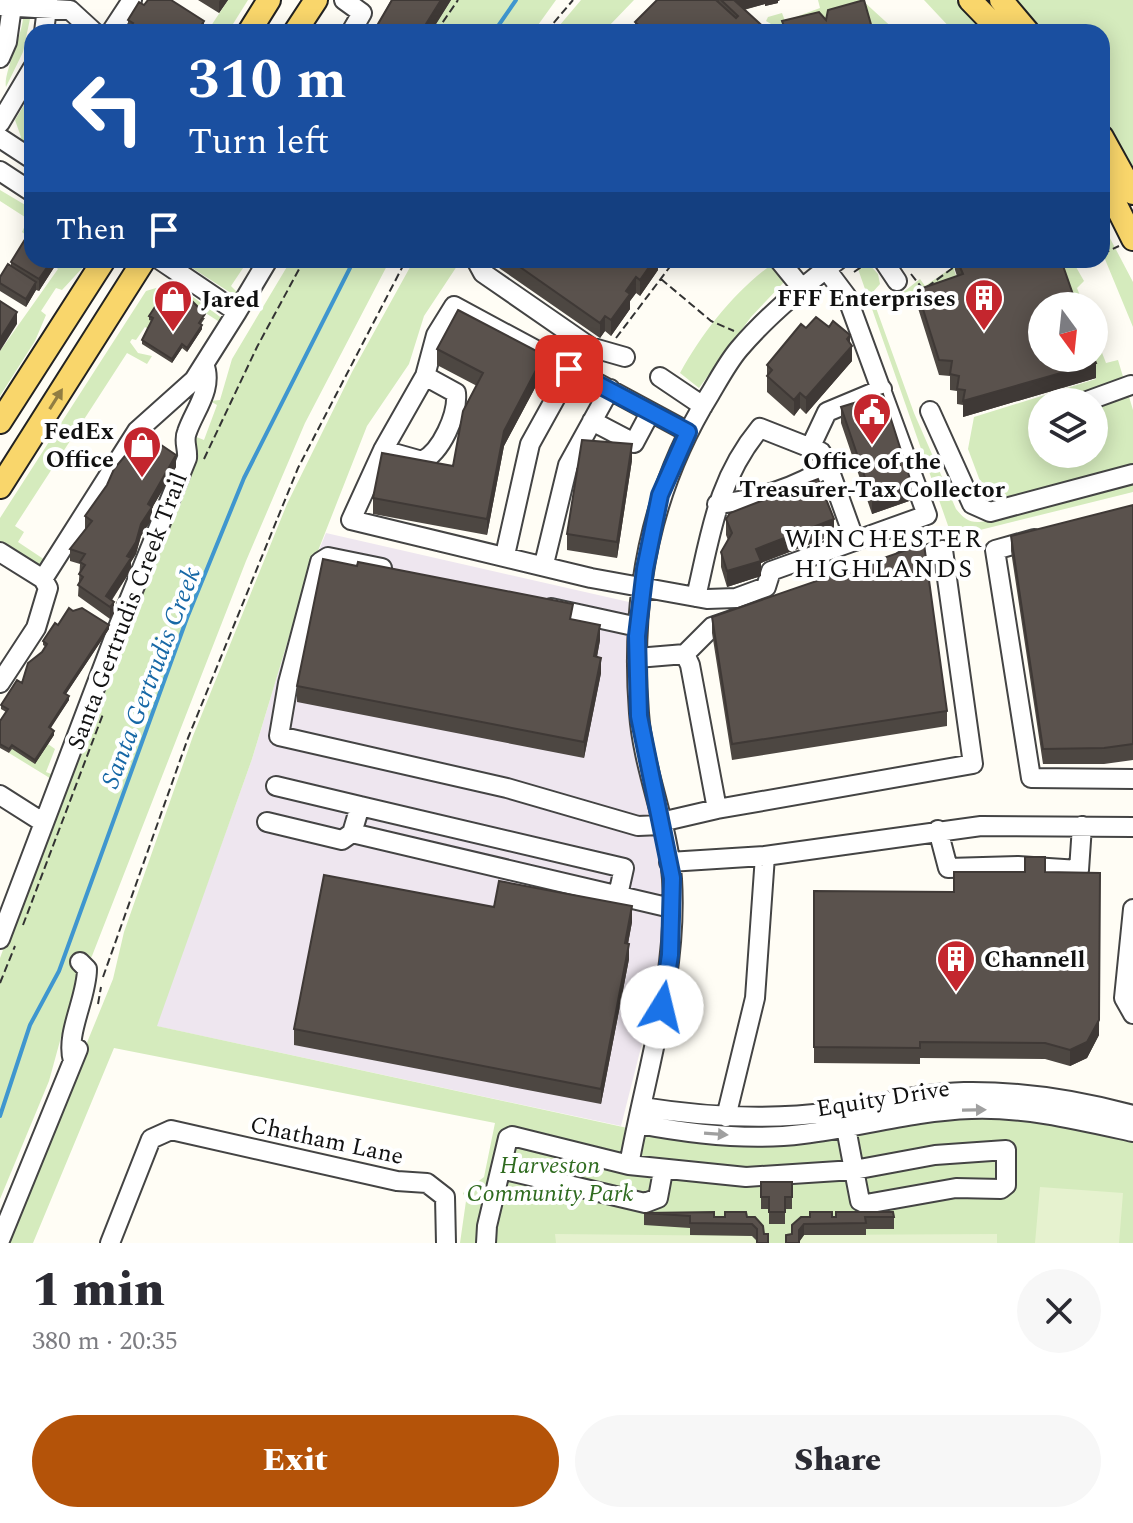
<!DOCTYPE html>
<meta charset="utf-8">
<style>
:root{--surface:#fff;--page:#f7f7f7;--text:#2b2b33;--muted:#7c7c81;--accent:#b45309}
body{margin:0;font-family:Spectral,serif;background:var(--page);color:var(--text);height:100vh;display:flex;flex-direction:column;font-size:30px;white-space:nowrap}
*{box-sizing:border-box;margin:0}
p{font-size:26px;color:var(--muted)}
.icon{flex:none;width:44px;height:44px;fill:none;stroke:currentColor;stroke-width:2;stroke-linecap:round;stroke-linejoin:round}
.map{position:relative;height:1243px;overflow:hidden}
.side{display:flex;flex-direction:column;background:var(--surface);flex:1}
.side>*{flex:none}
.hud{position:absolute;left:24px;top:24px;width:1086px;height:244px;border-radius:24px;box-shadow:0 4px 20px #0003;background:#1a4fa0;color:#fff;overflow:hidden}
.needle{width:52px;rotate:165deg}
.tools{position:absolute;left:1028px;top:292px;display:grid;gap:16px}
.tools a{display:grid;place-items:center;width:80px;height:80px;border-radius:50%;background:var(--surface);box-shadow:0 4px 20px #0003;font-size:40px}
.pin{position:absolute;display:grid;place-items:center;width:68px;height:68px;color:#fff;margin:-34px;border-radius:16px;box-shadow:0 4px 12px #0006}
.me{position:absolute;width:88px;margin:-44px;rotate:9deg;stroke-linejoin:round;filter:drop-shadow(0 0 6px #0008)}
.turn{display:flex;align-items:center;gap:28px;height:168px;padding:0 32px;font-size:36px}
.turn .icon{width:104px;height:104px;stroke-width:2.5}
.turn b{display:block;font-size:56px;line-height:68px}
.then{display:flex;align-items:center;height:76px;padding:0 32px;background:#0003;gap:16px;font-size:30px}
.round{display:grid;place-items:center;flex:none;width:84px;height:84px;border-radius:42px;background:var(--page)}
.overview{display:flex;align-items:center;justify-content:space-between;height:136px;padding:0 32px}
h1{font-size:48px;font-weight:800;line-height:60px}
.action{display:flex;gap:16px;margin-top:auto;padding:16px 32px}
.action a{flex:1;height:92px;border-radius:48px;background:var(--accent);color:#fff;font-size:32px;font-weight:800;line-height:92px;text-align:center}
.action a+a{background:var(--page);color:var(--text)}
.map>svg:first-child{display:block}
.industrial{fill:#eee6ef}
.green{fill:#d5ebbd;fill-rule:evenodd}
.pitch{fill:#e6f2cf}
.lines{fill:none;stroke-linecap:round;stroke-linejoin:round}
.stream{stroke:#3f96cf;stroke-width:4}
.minor-casing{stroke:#444;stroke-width:22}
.major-casing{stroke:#222;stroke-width:26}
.path{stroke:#333;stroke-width:2;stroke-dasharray:8 4;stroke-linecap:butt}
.minor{stroke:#fff;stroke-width:18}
.major{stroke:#f9d66b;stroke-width:22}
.wall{fill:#4d4742}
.shaded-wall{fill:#3f3936}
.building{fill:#5a524d;stroke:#3f3936;stroke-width:2}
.oneway{fill:#917d42}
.oneway2{fill:#a0a0a0}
.route-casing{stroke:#114b97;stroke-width:20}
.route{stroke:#1a73e8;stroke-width:14}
.labels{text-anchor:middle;stroke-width:8;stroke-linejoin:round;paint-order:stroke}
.poi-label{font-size:24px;font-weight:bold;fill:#111;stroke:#fff;text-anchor:end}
.street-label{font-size:24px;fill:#111;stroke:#fff}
.park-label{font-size:24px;font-style:italic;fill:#2f6b1f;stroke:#fff}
.neighbourhood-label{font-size:26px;letter-spacing:2px;fill:#111;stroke:#fff}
.water-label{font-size:26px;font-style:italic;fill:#1768a6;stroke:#fff}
</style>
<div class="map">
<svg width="1133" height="1243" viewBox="0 0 1133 1243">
<rect width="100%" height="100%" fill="#fffdf5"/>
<path class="industrial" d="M326 533 629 602 626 670 660 850 663 903 659 960 649 1016 621 1126 156 1026 252 759 305 584Z"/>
<path class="green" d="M228 0H248L228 32H207Z
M451 0H556L533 32H431Z
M581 0H634L608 27 613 32H554Z
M818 0H862L897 32H777L781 30 766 21 768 17 782 13 785 21 820 8Z
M924 0H956L980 25V32H954Z
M1014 0H1133V169L1102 117V32H1042Z
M31 14 23 52 6 87C3 75 21 38 23 19L16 18Z
M32 92V107L24 119 32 125 29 131 32 133V150L18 141 21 137 15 120Z
M0 190 32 209 31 239 22 232 28 219 0 201Z
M1102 223 1133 282V327L1102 252Z
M49 260 87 263 62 290 56 288 41 311 46 315 35 341 0 396V351L58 269Z
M184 260H247L255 265 252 270 245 265 231 286 237 292 234 295 183 262Z
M291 260H390L305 423 246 561 92 956 78 975 49 1081 0 1199V958L194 436 204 440 217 405 210 401 220 400 232 359Z
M414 260H461L424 316 409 364 367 426 305 584 252 759 157 1026 646 1132 735 1142 952 1116 1030 1117 1133 1140V1243H460L466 1201 463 1193 484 1177 495 1123 114 1048 33 1243H5L113 979 124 932 193 736 287 504 352 372Z
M963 260H969L954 270 961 289 915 305 913 301H902L897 297 920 279 925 286Z
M1057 260H1072L1084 281 1077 288 1084 306H1072Z
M867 262 878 274 880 284 871 294 914 413 956 509C965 520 971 524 986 521L1133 482V492L952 537 858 269Z
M771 265 785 281 751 317 699 388 680 373C703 332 733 293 771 265Z
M170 280 223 319 218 321 190 303C179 317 158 314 148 329L145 327 136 340 132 339 130 342 138 353 152 356 147 364 127 353 15 526 24 532 18 542 45 560 42 567 38 565 0 541V518L146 291 166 285Z
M1094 332 1106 363 1118 360 1133 410V466L994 503 986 497 968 449 974 417 1096 379 1089 358H1094ZM1042 402H1094V454H1042Z
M48 744 55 749 46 772 54 775 53 780 9 753 12 749Z"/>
<path class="pitch" d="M1040 1187 1123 1193 1119 1243H1035Z
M555 1234 752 1236 757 1243H556Z
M997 1234V1243H799L804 1235Z"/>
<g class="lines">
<path class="stream" d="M494 32 516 0
M0 1116 30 1025 59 971 187 618 244 478 354 260"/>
<g class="minor-casing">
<path id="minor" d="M344 0 362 13 351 32
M0 6 70 10 94 32
M44 32 48 0
M111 32 132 0
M0 58 7 42 12 6
M0 123 32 69
M0 138 32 159
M0 171 32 192
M476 260 483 273 590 347 625 357
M779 260 801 287
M838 260C803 286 768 315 739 349 728 362 719 379 710 394 649 492 630 599 639 713 643 769 668 823 672 879 678 976 646 1071 629 1165L746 1177 854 1170 846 1128
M883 260 897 281
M237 312 268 260
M660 377 703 406
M1087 401 1131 385
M930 411 972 504 990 512 1133 474
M592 421 634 443 650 413
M688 432 454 306 436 335 425 376 383 450 351 520 591 578 707 599 736 598 766 587 771 571 927 515 847 297 826 269
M810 448 827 412 882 389
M383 450 422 461C441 452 458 415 456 393L425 376
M828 466 855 541
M1034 539 995 550 1031 778 1133 779
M0 552 43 579 137 431 194 380 237 312 160 260
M505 555 530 444 571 370
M544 564 568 465 610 389
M382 568 328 557 320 562 288 683 279 736 507 788 638 826 661 825
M696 597C711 533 717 480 760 428L821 452 828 466C799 487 753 501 717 504
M551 608 638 627
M685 654 712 627 735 619
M637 658 685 654 690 665 717 809 661 822
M0 683 36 628 48 588 43 579
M276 786 360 806
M0 795 44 823
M717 809 973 764 943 550 903 561
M267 822 342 840 352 833
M938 830 948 868 1018 866 1079 870 1082 826
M765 856 981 826 1133 827
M669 862 765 856 755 998 726 1117
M618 895 624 868 360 806 352 833 671 908
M1133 909 1124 998 1133 1014
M0 939 117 630 187 458C188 448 183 441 187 432 194 411 214 388 204 364
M73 1061C65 1034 87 998 87 969L80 962
M642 1107C705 1117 767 1121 831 1112 876 1106 918 1093 964 1092 1022 1091 1078 1100 1133 1115
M639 1124C691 1134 750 1141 803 1134 859 1127 914 1111 971 1109 1026 1107 1079 1120 1133 1132
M1006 1150V1185L1001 1189 956 1188 866 1204 860 1201 854 1170 935 1155Z
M501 1169 645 1203 658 1198 663 1171
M0 1240 78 1049
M110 1243 151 1139 171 1130 397 1181 427 1183 445 1197 446 1243
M486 1243 487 1226 508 1138 512 1136 629 1165"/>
</g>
<g class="major-casing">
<path id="major" d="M970 0 1001 32
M1001 0 1028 32
M249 32 269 0
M295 32 316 0
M1102 137 1133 193
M1102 177 1133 239
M0 422 104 260
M0 487 144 260"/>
</g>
<path class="path" d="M436 32 458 0
M546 32 573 0
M1102 100 1109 121
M1102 254 1119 246
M1075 260 1079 267 1092 260
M854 272 867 263
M911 274 922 288
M661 279 711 321 734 331
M927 287 954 267
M616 338 675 260
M204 459 257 347 304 260
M23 925 103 714
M103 977 188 738 298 468 406 260
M0 983 15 946
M98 1004 101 987"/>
<use href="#minor" class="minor"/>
<use href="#major" class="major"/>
</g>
<path class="wall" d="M198 0H228L219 13Z
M391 0H451L431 32H378V24Z
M657 0H780L778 1V3L765 6V4L744 10 769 32H635V22Z
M128 20 204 32 128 31Z
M55 260V266L39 291 36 290 26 307 0 291V277L11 266V262Z
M499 260H666L662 266 658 264V270L640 296 636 293 630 301V309L611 336 605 331 600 338 499 268Z
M955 260H1061L1096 378 963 417V405L957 404V391L950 390V376L939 375 917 305V290L957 276 955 270Z
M149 316 205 318 201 324 202 329 187 352 182 348 172 363 142 344V340L152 321 149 320Z
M850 343 852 361 806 414 800 408 794 416 767 392V365Z
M437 349 544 371 504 446 487 535 373 514V498L453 466 477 386 437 365Z
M841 407 912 500 872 514 841 423Z
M131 443 176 467 152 508V519L141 536 136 554 131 562V570L112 600 114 613 110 619 78 596 80 564 70 561V549L86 529 85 528V516L107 485 131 449Z
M632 460 617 558 567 550V534Z
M1133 505V760L1104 764H1043L1011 551V536Z
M726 519 834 535 761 563V576L727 587 721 567V552L728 540 726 535Z
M712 617 947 711V726L732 760 712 633Z
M573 619 600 640 597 657 601 673 584 758 297 702V686Z
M58 625 109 629 66 694 69 700 50 728 54 735 35 764 12 749 9 753 0 748V721L6 712 1 709V705L22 683 46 647 43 645V641Z
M1045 872 1099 1035 1087 1058 1070 1066 1045 1059 920 1058V1064L814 1063V891L954 892Z
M494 907 632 922 628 944 629 959 601 1104 294 1045V1029Z
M761 1182H792V1209H785V1224H769V1209H761Z
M644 1213 714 1217H747L764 1234 757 1241 752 1236 690 1235V1228L644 1225Z
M832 1217H894V1229H866V1235H804L799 1242 792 1234V1225Z"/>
<path class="shaded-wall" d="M220 0H228L219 13V2Z
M441 0H451L431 32H421Z
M731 0H780L778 1V3L765 6V4L734 12Z
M204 21V32H197Z
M52 260H55V266L39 291V279Z
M654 260H658V270L640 296V280Z
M636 277V293L630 301V309L611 336V320L626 291Z
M36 282V290L26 307V299Z
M17 312V324L0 351V339Z
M605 316V331L600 338V323Z
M202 325V329L187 352V348Z
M850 335V348L852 346V361L806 414V398Z
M182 344V348L172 363V359Z
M544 355V371L504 446 487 535V519L504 431Z
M1096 363V378L963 417V401Z
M800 393V408L794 416V400Z
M632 444V460L617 558V542Z
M176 455V467L152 508V519L141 536 136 554 131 562V570L108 605 106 596 127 556 141 524 148 504Z
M912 485V500L872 514V498Z
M834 519V535L761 563V576L727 587V571L756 549Z
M114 602V613L110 619V607Z
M109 625V629L64 697V693Z
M600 625V640L594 672V656Z
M601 658V673L584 758V742Z
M69 696V700L49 731V727Z
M54 731V735L35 764V760Z
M1100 873 1099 1035 1087 1058 1070 1066V1050Z
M632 906V922L625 959V943Z
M629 944V959L601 1104V1089Z
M804 1224V1235L799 1242V1230Z"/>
<path class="building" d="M148 0H171L204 21 197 32H127L133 23 128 20 139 2 144 5Z
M392 0H441L421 32H392L378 24Z
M657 0H719L717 1 736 18 738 16 721 0H734L769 32H756L753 30 751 32H646L635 22Z
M864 0 872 28 867 32H786L782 21 819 12 826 20 828 10Z
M32 228V260H52L39 279 11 262Z
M510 260H654L640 280 636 277 626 291 630 294 611 320 605 316 600 323Z
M957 260H1061L1077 306H1042V358H1094L1096 363 963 401 965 390 957 389 959 376 950 374 952 361 939 360 917 290 963 274Z
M8 264 36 282 26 299 0 283V277Z
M164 293 185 306 189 298 205 314 199 323 202 325 187 348 182 344 172 359 142 340 153 318 149 316Z
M0 301 17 312 0 339Z
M458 310 544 355 504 431 487 519 373 498 382 453 453 466 463 411 483 373 437 349Z
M816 317 829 327 833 321 850 335 847 339 852 346 806 398 800 393 794 400 767 376 772 370 767 365 801 324 806 328Z
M883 394 912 485 872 498 841 407Z
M139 430 176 455 148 504 152 507 141 524 136 542 127 556 131 558 106 596 114 602 110 607 78 585 83 577 79 574 85 565 80 562 85 554 70 549 92 521 85 516 107 485 114 469 134 445 131 443Z
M582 440 632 444 617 542 567 534Z
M818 479 834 519 756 549 761 561 727 571 721 552 732 533 726 519 730 513Z
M1133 505V744L1104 748 1043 749 1011 536Z
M924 544 947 711 732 744 712 617Z
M323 559 357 566 358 562 573 604 570 619 600 625 594 656 601 658 584 742 297 686Z
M69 608 73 611 82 608 109 625 64 693 69 696 49 727 54 731 35 760 12 745 9 749 0 744V721L8 709 1 705 17 680 22 683 28 663 42 652 47 644 43 641 55 623 58 625Z
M1025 857H1045V872L1100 873 1099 1020 1087 1042 1070 1050 1045 1043 920 1042V1048L814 1047V891L954 892V872H1025Z
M324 875 494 907 499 881 632 906 625 943 629 944 601 1089 294 1029Z
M761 1182H792V1197H785V1212H769V1197H761Z
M714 1212V1217H725V1212H746L747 1217H755L763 1226 764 1234H768V1243H757V1229L752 1224 690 1223V1216L644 1213Z
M810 1212H832V1217H836V1212H893L894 1217H865L866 1223 804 1224 799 1230V1243H786V1235L792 1234V1225L801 1217H810Z"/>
<defs><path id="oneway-solid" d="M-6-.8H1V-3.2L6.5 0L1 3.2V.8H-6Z" transform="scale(2)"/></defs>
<use class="oneway" href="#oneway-solid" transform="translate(56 399) rotate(-58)"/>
<g class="oneway2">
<use href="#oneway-solid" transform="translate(974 1110) rotate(-1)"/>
<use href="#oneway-solid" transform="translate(716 1134) rotate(4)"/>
</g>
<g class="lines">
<g class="route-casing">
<path id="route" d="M569 369 688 432 660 495 645 569 637 636 639 716 672 878 670 955 662 1007"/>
</g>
<use href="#route" class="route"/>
</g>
<defs>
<g id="building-pin" transform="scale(2)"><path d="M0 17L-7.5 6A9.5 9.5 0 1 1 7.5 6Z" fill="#c4262e" stroke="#fff"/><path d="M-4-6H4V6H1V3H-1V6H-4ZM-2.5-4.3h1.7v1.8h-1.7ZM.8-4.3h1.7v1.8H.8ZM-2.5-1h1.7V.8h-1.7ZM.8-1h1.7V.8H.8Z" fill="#fff"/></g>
<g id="shop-pin" transform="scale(2)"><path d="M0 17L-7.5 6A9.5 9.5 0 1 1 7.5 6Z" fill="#c4262e" stroke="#fff"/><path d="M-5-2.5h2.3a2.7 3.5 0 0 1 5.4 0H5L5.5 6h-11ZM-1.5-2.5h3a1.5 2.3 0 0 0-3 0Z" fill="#fff"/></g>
<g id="civic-pin" transform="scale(2)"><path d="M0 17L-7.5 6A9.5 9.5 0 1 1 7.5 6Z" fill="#c4262e" stroke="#fff"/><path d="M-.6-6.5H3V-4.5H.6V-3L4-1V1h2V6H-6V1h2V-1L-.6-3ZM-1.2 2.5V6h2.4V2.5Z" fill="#fff"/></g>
</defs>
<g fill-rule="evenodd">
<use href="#building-pin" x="984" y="298"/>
<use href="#shop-pin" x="173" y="299"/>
<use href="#civic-pin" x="872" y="412"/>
<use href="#shop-pin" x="142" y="445"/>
<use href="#building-pin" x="956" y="959"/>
</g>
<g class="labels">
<g class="poi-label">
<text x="956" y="306">FFF Enterprises</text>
<text x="201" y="307" text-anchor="start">Jared</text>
<text x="114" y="439">FedEx<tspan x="114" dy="28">Office</tspan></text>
<text x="872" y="469" text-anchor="middle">Office of the<tspan x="872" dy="28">Treasurer-Tax Collector</tspan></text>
<text x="984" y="967" text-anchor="start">Channell</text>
</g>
<g class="street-label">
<text transform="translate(127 611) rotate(-69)" y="8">Santa Gertrudis Creek Trail</text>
<text transform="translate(883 1098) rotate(-9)" y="8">Equity Drive</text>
<text transform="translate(327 1140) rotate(12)" y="8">Chatham Lane</text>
</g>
<g class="park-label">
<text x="550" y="1173">Harveston<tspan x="550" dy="28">Community Park</tspan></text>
</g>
<g class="neighbourhood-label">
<text x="884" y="547">WINCHESTER<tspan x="884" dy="30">HIGHLANDS</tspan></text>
</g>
<g class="water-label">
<text transform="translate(150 677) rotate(-69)" y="9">Santa Gertrudis Creek</text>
</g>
</g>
</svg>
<div class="tools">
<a><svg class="needle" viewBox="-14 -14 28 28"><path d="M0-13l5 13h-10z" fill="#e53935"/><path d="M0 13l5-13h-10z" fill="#7c7c81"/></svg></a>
<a><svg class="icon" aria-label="layers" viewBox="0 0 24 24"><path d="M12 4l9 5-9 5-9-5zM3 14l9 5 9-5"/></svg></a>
</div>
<div class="pin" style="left:569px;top:369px;background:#d93025"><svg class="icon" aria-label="arrive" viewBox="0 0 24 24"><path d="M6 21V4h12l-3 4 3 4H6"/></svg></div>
<svg class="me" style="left:662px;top:1007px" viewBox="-20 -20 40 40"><circle r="19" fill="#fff"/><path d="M0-13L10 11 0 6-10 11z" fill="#1a73e8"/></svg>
<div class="hud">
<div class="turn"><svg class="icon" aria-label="left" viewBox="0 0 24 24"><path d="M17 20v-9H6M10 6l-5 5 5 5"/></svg><div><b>310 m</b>Turn left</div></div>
<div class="then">Then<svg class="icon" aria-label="arrive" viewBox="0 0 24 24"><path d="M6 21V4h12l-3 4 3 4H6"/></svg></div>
</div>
</div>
<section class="side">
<div class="overview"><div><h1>1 min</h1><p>380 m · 20:35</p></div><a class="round"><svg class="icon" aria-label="close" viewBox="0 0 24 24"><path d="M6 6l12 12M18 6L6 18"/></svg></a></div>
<div class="action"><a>Exit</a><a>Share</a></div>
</section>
